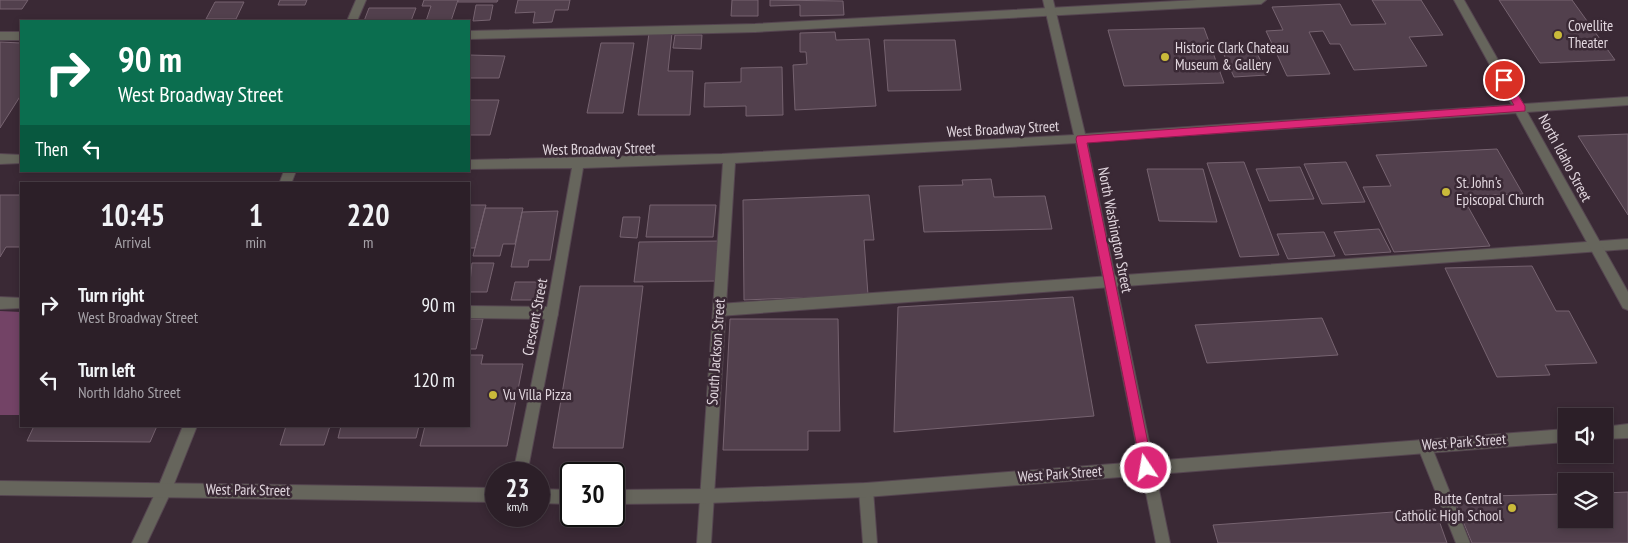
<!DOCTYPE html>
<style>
:root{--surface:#2c1f28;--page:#342730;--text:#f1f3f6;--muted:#a6a2a8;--line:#483d45}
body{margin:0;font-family:"PT Sans Narrow",sans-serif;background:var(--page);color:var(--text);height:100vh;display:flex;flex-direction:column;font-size:19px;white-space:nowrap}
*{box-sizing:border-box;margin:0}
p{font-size:16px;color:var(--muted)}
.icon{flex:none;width:28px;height:28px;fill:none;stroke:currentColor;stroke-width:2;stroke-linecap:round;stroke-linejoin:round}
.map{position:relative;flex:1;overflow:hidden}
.panel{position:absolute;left:20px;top:182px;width:450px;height:245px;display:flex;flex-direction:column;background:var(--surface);border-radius:0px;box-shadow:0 2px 8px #0003,0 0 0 1px var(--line)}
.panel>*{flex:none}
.banner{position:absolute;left:20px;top:20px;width:450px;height:152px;border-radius:0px;box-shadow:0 2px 8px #0003,0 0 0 1px var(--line);background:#0b6e4f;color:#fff;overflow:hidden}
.tools{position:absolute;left:1558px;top:408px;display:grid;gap:10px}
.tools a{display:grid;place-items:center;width:55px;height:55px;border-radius:0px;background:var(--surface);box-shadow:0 2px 8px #0003,0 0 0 1px var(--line);font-size:25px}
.speed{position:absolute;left:485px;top:462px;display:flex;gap:10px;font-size:25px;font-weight:700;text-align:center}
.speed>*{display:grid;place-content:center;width:65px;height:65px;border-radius:50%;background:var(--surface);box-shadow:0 2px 8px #0003,0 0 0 1px var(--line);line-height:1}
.speed small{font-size:12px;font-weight:400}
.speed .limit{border:2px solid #111;border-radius:8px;background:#fff;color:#111}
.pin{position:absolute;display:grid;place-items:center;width:42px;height:42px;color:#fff;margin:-21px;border:2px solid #fff;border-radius:50%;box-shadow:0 1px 5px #0007}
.me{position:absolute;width:55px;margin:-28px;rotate:348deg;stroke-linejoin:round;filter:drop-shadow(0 0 4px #0008)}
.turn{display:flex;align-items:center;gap:18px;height:105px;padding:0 15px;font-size:22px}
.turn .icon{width:65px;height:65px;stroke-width:2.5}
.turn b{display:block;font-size:35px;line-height:42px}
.then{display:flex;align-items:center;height:48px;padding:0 15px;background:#0003;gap:10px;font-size:19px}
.eta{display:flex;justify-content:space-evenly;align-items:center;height:85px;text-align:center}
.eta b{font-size:30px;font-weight:800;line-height:35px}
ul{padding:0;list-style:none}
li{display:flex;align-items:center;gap:15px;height:75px;padding:0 15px}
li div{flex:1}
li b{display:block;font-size:19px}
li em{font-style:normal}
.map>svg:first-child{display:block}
.green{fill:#734366}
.building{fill:#52404d;stroke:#766370}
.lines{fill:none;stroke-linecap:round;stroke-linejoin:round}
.service-casing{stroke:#554550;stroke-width:2}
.minor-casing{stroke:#554550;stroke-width:2}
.tertiary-casing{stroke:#554550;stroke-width:2}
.service{fill:#66655c;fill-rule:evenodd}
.minor{fill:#66655c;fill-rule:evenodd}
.tertiary{fill:#66655c;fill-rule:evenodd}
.route{fill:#db2777;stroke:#8e194d}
.poi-dot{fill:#caba3a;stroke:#3a2935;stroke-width:2}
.labels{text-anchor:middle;stroke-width:5;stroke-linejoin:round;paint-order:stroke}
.poi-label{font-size:15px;fill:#e1d6de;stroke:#3a2935;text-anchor:start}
.street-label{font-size:15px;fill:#e1d6de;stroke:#3a2935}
</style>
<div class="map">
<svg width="1628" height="543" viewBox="0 0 1628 543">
<rect width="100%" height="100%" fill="#3a2935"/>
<path class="green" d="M0 311 21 312V415H0Z"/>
<path class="building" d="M0 0H28L22 9H0Z
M280 0H307L305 5H278Z
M424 0H458L451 21H426L431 6H422Z
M458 0H498L497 2H458Z
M518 0H570L568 10H555L552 22 533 23 535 12 515 13Z
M732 0H758V16H731Z
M770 0 843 1 844 15 800 16V5L770 6Z
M1372 0H1421L1443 35 1409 37 1427 66 1354 70 1340 44H1330L1323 31 1309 32 1330 74 1287 76 1266 31 1283 30 1272 7 1340 4 1351 25 1386 24Z
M1499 0H1572L1615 60 1540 63Z
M215 2H244L236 19H206Z
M476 5H493L490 20 473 21Z
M369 8H416L411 21H364Z
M1204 28 1224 83 1124 86 1108 30Z
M835 32 836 40 869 39 876 106 795 110 793 65 807 64 806 52H800V33Z
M649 33H672L668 71H693L690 115H638Z
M675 35H702L701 49 673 48Z
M884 40H955L961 90 888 91Z
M0 42 21 43V95L0 128Z
M601 43H634L623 113H587Z
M1253 44 1267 75 1234 77 1220 46Z
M469 55 505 56 499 78H469Z
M782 67 783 115 746 116V106L704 107 705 83 741 82V68Z
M469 100H499L490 135H469Z
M1628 134V215L1578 136Z
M1497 149 1523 194 1462 196 1490 246 1394 252 1363 187 1391 186 1376 155Z
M1244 162 1279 255 1240 257 1207 163Z
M1346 162 1365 202 1322 204 1304 164Z
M1300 167 1314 199 1269 201 1256 169Z
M1147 169H1203L1217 222 1159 221Z
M991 179 994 197 1045 196 1052 229 924 232 919 186 963 185 962 180Z
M0 195H21V247H6L0 257Z
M869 195 874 240H864L868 295 744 300 743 200Z
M469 205H486L475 248H469Z
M650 205H716L713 237H646Z
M485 208H523L515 244H503L500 256H473Z
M558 211 550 260H529L528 267H511L522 212Z
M623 217H640L637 238 620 237Z
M1379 229 1391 252 1345 255 1334 232Z
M1324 232 1335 256 1288 259 1277 234Z
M720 241 718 281 634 282 639 242Z
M472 263H494L487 292H469Z
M1532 266 1556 311H1569L1597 363 1545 365 1550 375 1497 377 1445 268Z
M515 282H547L544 300H511Z
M580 286H643L623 448H553Z
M1073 297 1094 416 894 432 898 307Z
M1322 318 1338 355 1207 363 1195 325Z
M469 319H483L476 349H469Z
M730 319H838L840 431H808V450H723Z
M469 355H483L481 364H523L507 446H420L425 426H469Z
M34 426H157L150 442 27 441Z
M286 426H330L324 445H280Z
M341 426H419L416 438H338Z
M1628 492V543H1472L1453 497 1566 494V519H1604V493Z
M1435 509 1447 543H1218L1213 525Z"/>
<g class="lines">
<g class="service-casing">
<path id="service" d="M1197 0H1266L1261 4 755 32 469 39V31L755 24Z
M0 32H21V40H0Z
M1628 239V249L719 316 714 314 713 310 714 306 719 304Z
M0 297 21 298V308L0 309Z
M469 306 552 307 557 309 558 313 557 317 552 319 469 318Z
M1424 438 1429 440 1470 543H1456L1417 445 1419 440Z
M866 483 871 485 873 490 877 543H863L859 490 861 485Z"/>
</g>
<g class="minor-casing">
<path id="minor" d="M356 0H366L357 21H347Z
M1043 0H1053L1085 134 1512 105 1454 0H1464L1523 104 1628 97V105L1527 112 1628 292V310L1623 308 1516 113 1087 142 1170 543H1156L1076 143 735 163 711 543H697L723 163 583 168 558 313 527 474H513L546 313 572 168 469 169V160L722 154 1074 135Z
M0 154 21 155V163L0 164Z
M284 171H296L291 184H279Z
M183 426H197L170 494 147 543H132L159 485Z"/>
</g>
<g class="tertiary-casing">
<path id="tertiary" d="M1628 424V438L1604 439V427Z
M1566 429V442L866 497 707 503 614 504V490L707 489 866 483Z
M0 481 496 488V502L0 495Z
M539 489 571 490V504L539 503Z"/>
</g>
<use href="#service" class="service"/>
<use href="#minor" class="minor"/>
<use href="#tertiary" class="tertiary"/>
</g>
<path class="route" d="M1504 77 1507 78 1525 106V111L1087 143 1153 468 1151 472 1146 474 1142 472 1076 139 1077 136 1514 105 1499 80Z"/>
<g class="poi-dot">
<circle cx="1558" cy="35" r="5"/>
<circle cx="1165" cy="57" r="5"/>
<circle cx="1446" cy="192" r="5"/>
<circle cx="493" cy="395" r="5"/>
<circle cx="1512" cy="508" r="5"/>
</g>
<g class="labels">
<g class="poi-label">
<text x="1568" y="31">Covellite<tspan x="1568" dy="17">Theater</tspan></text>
<text x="1175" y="53">Historic Clark Chateau<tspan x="1175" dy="17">Museum &amp; Gallery</tspan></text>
<text x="1456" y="188">St. John's<tspan x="1456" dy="17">Episcopal Church</tspan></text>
<text x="503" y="400">Vu Villa Pizza</text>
<text x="1502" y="504" text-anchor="end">Butte Central<tspan x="1502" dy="17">Catholic High School</tspan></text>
</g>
<g class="street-label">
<text transform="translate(1003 129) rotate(-3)" y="5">West Broadway Street</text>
<text transform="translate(599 149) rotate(-1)" y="5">West Broadway Street</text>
<text transform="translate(1565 158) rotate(62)" y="5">North Idaho Street</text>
<text transform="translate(1115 230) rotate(79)" y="5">North Washington Street</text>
<text transform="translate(535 317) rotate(-79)" y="5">Crescent Street</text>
<text transform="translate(716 352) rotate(-86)" y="5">South Jackson Street</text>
<text transform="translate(1464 442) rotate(-4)" y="5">West Park Street</text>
<text transform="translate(1060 474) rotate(-4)" y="5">West Park Street</text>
<text transform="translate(248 490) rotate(1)" y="5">West Park Street</text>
</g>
</g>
</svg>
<div class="tools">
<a><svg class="icon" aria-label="sound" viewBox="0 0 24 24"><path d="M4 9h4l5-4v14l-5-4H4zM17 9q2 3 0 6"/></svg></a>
<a><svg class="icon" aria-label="layers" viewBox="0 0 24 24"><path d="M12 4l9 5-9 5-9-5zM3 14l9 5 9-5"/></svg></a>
</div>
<div class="speed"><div>23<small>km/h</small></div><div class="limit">30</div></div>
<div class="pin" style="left:1504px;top:80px;background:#d93025"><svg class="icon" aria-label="arrive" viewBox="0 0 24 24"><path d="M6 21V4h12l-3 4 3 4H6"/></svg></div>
<svg class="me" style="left:1146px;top:468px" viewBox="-20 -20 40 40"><circle r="17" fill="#db2777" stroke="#fff" stroke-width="3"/><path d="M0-11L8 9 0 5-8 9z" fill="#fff"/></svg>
<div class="banner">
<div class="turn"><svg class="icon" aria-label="right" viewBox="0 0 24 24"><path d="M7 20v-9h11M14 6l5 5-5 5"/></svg><div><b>90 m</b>West Broadway Street</div></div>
<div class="then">Then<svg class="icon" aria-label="left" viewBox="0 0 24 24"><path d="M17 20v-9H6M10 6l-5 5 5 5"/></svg></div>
</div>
<section class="panel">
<div class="eta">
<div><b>10:45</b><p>Arrival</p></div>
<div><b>1</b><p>min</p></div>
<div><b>220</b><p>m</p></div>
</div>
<ul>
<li><svg class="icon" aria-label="right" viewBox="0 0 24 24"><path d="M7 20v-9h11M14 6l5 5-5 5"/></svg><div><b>Turn right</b><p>West Broadway Street</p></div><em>90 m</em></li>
<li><svg class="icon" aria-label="left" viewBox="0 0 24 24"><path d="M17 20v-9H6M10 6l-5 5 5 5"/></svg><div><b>Turn left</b><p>North Idaho Street</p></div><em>120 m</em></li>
</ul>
</section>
</div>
